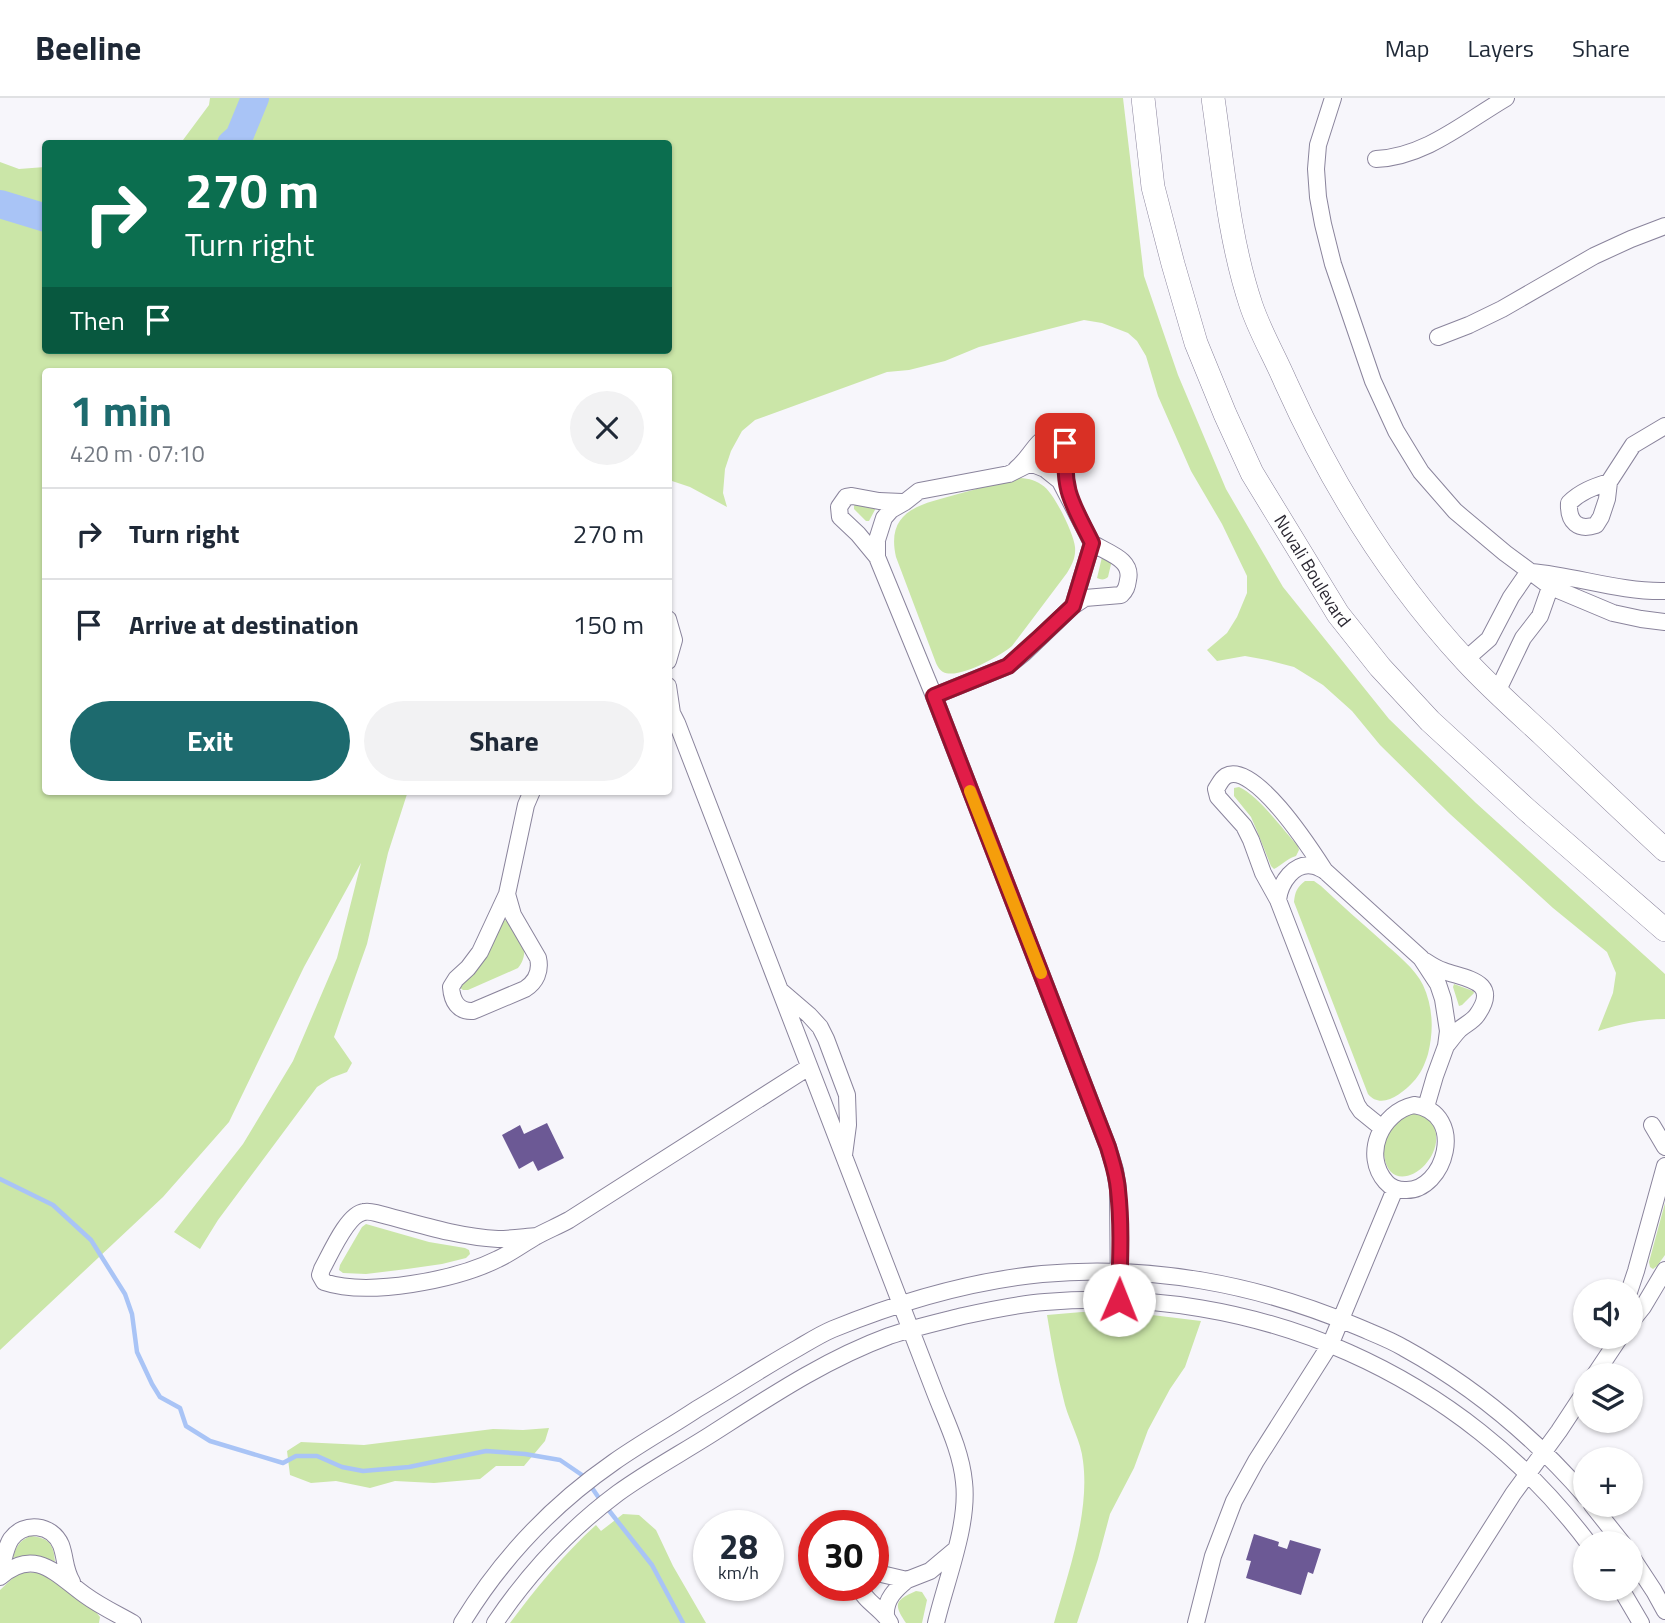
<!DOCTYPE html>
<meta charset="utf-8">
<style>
:root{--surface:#fff;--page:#f2f2f3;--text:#1f2937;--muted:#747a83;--line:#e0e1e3;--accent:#1d6a6e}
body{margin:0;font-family:"Titillium Web",sans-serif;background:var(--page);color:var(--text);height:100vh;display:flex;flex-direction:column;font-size:26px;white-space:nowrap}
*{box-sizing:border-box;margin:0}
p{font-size:23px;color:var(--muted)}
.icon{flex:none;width:38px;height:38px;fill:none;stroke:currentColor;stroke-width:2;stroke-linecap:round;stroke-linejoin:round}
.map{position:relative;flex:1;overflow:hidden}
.drawer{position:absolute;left:42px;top:270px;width:630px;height:427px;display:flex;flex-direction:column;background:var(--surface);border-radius:7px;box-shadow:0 2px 5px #0004}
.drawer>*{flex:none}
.top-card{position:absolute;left:42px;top:42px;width:630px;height:214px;border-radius:7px;box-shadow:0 2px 5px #0004;background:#0b6e4f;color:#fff;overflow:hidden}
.controls{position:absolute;left:1573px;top:1181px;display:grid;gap:14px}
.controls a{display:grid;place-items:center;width:70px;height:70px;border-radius:50%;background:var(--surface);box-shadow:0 2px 5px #0004;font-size:35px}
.speed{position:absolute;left:693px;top:1412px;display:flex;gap:14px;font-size:35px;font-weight:700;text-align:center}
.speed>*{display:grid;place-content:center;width:91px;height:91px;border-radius:50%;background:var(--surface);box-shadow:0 2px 5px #0004;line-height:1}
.speed small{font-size:18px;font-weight:400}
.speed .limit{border:10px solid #d22;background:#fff;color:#111}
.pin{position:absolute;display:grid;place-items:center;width:60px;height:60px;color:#fff;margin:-30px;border-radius:14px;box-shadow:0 4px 10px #0006}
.me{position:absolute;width:77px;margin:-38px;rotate:1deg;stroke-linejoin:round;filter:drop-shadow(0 0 5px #0008)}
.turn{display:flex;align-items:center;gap:24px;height:147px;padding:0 28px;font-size:32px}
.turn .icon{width:91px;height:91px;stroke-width:2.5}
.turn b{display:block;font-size:49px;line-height:60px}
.then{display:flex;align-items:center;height:66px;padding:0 28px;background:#0003;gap:14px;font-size:26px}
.round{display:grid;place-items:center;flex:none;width:74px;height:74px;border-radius:37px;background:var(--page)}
.headline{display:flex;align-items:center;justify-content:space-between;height:119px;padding:0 28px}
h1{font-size:42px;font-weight:700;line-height:52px;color:var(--accent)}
.action{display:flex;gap:14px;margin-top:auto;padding:14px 28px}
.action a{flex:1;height:80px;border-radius:42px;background:var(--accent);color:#fff;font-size:28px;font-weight:700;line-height:80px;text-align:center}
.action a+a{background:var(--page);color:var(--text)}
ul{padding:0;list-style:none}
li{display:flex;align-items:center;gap:21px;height:91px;padding:0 28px;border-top:2px solid var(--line)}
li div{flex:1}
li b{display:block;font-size:26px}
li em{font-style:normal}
header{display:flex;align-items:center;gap:42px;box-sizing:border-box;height:98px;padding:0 35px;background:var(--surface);border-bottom:2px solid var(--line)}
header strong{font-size:33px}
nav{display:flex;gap:38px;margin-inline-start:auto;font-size:24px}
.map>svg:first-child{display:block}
.green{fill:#cbe6a8}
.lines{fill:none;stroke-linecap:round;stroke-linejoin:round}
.stream{stroke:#a9c4f6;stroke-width:4.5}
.river{stroke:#a9c4f6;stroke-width:28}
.building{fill:#6c5995}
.minor-casing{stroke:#8a849c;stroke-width:18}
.secondary-casing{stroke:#8a849c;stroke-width:24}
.minor{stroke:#fff;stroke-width:16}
.secondary{stroke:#fff;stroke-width:23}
.route-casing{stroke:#92132f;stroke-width:18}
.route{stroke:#e11d48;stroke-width:12}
.slow{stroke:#f59e0b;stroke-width:12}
.labels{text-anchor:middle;stroke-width:7;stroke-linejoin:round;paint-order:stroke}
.street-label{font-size:18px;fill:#2c2933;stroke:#fff}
</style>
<header>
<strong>Beeline</strong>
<nav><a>Map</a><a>Layers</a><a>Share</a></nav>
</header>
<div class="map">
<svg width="1665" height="1525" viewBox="0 0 1665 1525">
<rect width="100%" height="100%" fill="#f7f6fb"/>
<path class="green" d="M210 0H1123L1144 178 1178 277 1226 391 1283 489 1389 621 1476 705 1665 876V921C1642 921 1620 926 1598 933L1613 895 1616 875 1607 854 1553 810 1450 716 1380 647 1352 613 1323 587 1294 569 1267 562 1245 558 1217 563 1207 552 1227 535 1237 519 1247 495V478L1222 426 1191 373 1158 298 1146 258 1137 243 1128 235 1102 225 1084 222 979 249 945 263 909 272 887 274 755 322 742 333 731 353 725 371 723 395 727 409 690 389 669 382 668 273H46V693H408L388 755 367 846 334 939 352 965 347 974 331 980 317 989 218 1122 200 1151 174 1134 243 1046 293 963 337 860 361 765 304 869 229 1024 163 1099 0 1252V64L19 71 45 69 46 252H668V46L174 45 183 42 209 7Z
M1016 380C1026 380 1034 381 1042 387 1054 394 1074 436 1075 449 1076 459 1072 467 1067 475L1012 548C1000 558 958 582 943 574 939 571 938 569 936 565L896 459C885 411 923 406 958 396 978 391 997 385 1016 380Z
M858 402 877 408 869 423H866L854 411V408Z
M1102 459 1112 462 1108 479C1105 482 1101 482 1097 480Z
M1239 689C1258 697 1283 732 1298 748L1299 752 1296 758C1286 761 1282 767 1274 771L1271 768 1257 733 1251 719 1234 698V690Z
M1305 783H1314L1321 788C1341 807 1362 825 1382 843 1395 855 1415 870 1423 887 1433 909 1434 932 1428 956 1425 966 1420 977 1413 984 1402 996 1381 1012 1368 996L1294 804C1295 794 1297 789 1305 783Z
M503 822 509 823C519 840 532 852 518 870L468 892H463L459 889Z
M1454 886 1473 893 1474 895 1462 907 1459 908 1453 889Z
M1414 1011C1420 1015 1428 1018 1432 1024 1453 1061 1390 1106 1384 1057 1381 1031 1396 1025 1414 1011Z
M1665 1105V1157L1657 1168 1653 1171 1650 1169 1649 1164Z
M366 1126 429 1144 465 1150 469 1152 470 1156 466 1160 442 1166 407 1171 366 1176 343 1175 339 1172 340 1167 362 1129Z
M1082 1214 1152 1217 1201 1223 1185 1269 1170 1291 1148 1332 1134 1370 1110 1416 1098 1461 1077 1525H1054C1068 1475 1090 1415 1083 1363 1081 1343 1070 1325 1065 1307 1057 1277 1052 1247 1047 1217Z
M549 1330 545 1343 524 1368H496L480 1381 434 1385 395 1383 370 1390 336 1383 311 1385 290 1377 287 1353 301 1344 364 1347 493 1331 523 1332Z
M623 1416 639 1417 656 1432 673 1468 706 1525H510C536 1490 564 1456 596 1427L601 1433Z
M31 1438C49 1440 54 1446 55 1464 42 1457 28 1456 13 1460 16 1448 20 1442 31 1438Z
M23 1474 41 1475 47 1479 96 1514 100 1519 99 1525H0V1492L15 1478Z
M916 1493 922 1494 927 1502 922 1525H906C893 1506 895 1502 916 1493Z"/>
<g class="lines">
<path class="stream" d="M0 1081 53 1107 91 1142 125 1196 132 1216 137 1254 152 1286 160 1299 180 1310 186 1328 210 1343 283 1365 296 1358H317L342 1369 363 1373 409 1369 486 1353 525 1356 560 1362 582 1377 585 1380
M590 1387 601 1403
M607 1410 652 1467 683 1525"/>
<path class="river" d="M231 46 239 39 255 0
M0 106 46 120"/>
</g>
<path class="building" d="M547 1025 564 1060 538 1073 533 1063 519 1071 502 1037 520 1027 524 1036Z
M1254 1436 1279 1444 1278 1448 1287 1451 1290 1442 1321 1451 1313 1476 1308 1474 1301 1497 1246 1480 1251 1463 1246 1462Z"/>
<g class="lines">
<g class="minor-casing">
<path id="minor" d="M1333 0 1318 47 1316 71 1318 99 1323 126 1333 166 1373 283 1396 333 1421 374 1455 413 1505 455 1551 489 1613 515 1641 521 1665 524
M1376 61C1425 59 1465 24 1506 0
M1438 239 1469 227 1502 211 1594 158 1631 141 1665 128
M1016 371C1029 361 1035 344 1049 337 1077 341 1061 370 1067 391
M1609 384C1593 389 1580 394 1569 405 1568 424 1578 433 1596 427L1601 419 1607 401 1609 384 1633 347 1665 328
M877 459 858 436 840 419 839 409 846 399 852 398 879 403 902 404
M1531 474C1577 478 1619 494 1665 493
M1073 508 1085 500 1121 497C1126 492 1127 489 1128 482 1133 461 1107 455 1092 445
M668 521 674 542 668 563
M1465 562 1489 541 1511 499 1529 473
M668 588 672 615
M1497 594 1523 540 1540 518 1553 481
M934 598 1008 568 1024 555 1073 508 1092 445 1060 383 1045 371 1035 367H1027L1009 376 919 393 905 404 891 412 884 420 877 442V459L934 598 1108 1049 1115 1072 1118 1091 1119 1202
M668 613 672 615 677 625 934 1292C945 1321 961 1352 964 1384 969 1427 946 1482 936 1525
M507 796 513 817 538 860C541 873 536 884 525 891L473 913C458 914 452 903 451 889L456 881 468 870 480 854 507 796 526 707 532 693
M1278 802 1263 775 1251 742 1244 728 1218 699 1216 691C1219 687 1221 681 1226 678 1254 662 1312 753 1325 773
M1425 863C1431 867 1437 871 1444 873 1466 881 1501 883 1477 917 1473 923 1466 926 1460 931 1455 936 1451 942 1446 948
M781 893 809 917 820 929 826 941 847 997 848 1027 844 1057
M1414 1007C1468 1015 1445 1094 1405 1092 1397 1092 1391 1090 1386 1084 1362 1057 1381 1014 1414 1007Z
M1652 1027 1665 1049
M1382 1030 1361 1013 1357 1007 1278 802C1280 785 1294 763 1314 768 1315 768 1324 772 1325 773L1421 860 1438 886 1443 901 1448 933 1446 948 1435 978 1426 1009
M537 1138C524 1139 511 1141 498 1141 457 1139 415 1125 376 1115 372 1114 368 1113 364 1114 347 1116 330 1157 322 1171L320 1177 324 1184C368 1199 456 1182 498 1161 511 1155 523 1146 535 1139 546 1133 558 1128 569 1122L809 969
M1629 1194 1636 1173 1665 1068
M1631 1224 1643 1209 1665 1172
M1594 1278 1620 1239
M1592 1407 1623 1446
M1631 1458 1654 1493 1665 1513
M0 1473C4 1463 5 1450 11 1441 24 1423 52 1426 61 1447 66 1461 64 1470 72 1484
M873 1474 907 1482 930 1473 955 1452
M0 1479C35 1448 57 1477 85 1497 100 1508 117 1516 133 1525
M859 1488C864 1504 882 1510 890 1525
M1621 1491 1641 1525
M886 1517C885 1501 896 1491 907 1482
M462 1525C501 1461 552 1407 614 1364 641 1345 670 1329 697 1311 731 1291 764 1269 798 1250 810 1243 821 1236 833 1231 899 1204 971 1183 1042 1176 1149 1166 1257 1186 1356 1228 1372 1235 1389 1241 1404 1250 1473 1288 1534 1339 1586 1399
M495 1525C528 1476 571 1430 618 1395 647 1374 680 1356 710 1337 768 1300 824 1262 889 1238 913 1230 939 1224 963 1218 990 1212 1018 1206 1045 1204 1256 1186 1462 1276 1589 1446
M1196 1525 1213 1458 1234 1403 1256 1363 1331 1245 1395 1091
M1431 1525 1513 1396 1559 1333 1586 1292"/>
</g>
<g class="secondary-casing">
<g id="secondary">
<path id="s1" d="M1143 0 1153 89 1173 166 1196 245 1225 316 1252 375 1338 516 1380 569 1430 623 1527 712 1665 832"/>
<path d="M1213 0C1223 69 1229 141 1251 207 1260 234 1275 259 1286 285 1331 385 1390 481 1466 563 1490 589 1516 612 1542 636 1583 675 1624 714 1665 752"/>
</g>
</g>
<use href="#minor" class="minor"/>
<use href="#secondary" class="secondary"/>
</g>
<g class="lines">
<g class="route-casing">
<path id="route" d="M1065 345 1067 349C1061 392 1074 408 1092 445L1073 508 1040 539 1008 568 934 598 1108 1049C1112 1063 1117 1077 1118 1092 1122 1128 1120 1166 1119 1202"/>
</g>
<use href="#route" class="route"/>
<path class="slow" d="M970 693 1041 875"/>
</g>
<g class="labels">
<g class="street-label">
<text dy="6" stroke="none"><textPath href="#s1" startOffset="508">Nuvali Boulevard</textPath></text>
</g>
</g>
</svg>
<div class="controls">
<a><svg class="icon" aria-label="sound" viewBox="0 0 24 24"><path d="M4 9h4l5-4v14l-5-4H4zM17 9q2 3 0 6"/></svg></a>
<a><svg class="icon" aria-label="layers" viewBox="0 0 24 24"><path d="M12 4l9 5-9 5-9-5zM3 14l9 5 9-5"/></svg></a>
<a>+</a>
<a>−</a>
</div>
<div class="speed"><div>28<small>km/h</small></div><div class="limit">30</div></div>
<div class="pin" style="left:1065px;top:345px;background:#d93025"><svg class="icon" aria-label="arrive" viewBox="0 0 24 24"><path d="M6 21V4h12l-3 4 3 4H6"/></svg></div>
<svg class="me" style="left:1119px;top:1202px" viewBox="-20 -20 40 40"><circle r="19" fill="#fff"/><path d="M0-13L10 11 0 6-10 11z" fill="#e11d48"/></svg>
<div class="top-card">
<div class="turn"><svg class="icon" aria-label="right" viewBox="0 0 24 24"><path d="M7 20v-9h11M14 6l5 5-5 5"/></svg><div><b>270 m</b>Turn right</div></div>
<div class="then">Then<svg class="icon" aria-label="arrive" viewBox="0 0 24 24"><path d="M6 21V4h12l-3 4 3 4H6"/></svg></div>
</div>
<section class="drawer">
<div class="headline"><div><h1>1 min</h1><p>420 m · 07:10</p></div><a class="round"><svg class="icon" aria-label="close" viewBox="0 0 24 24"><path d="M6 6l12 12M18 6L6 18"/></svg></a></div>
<ul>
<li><svg class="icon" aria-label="right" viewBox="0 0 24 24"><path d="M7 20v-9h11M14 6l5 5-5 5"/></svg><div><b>Turn right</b></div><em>270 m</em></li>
<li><svg class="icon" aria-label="arrive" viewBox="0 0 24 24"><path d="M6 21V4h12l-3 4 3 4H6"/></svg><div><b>Arrive at destination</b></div><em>150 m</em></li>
</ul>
<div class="action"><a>Exit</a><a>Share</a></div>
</section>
</div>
